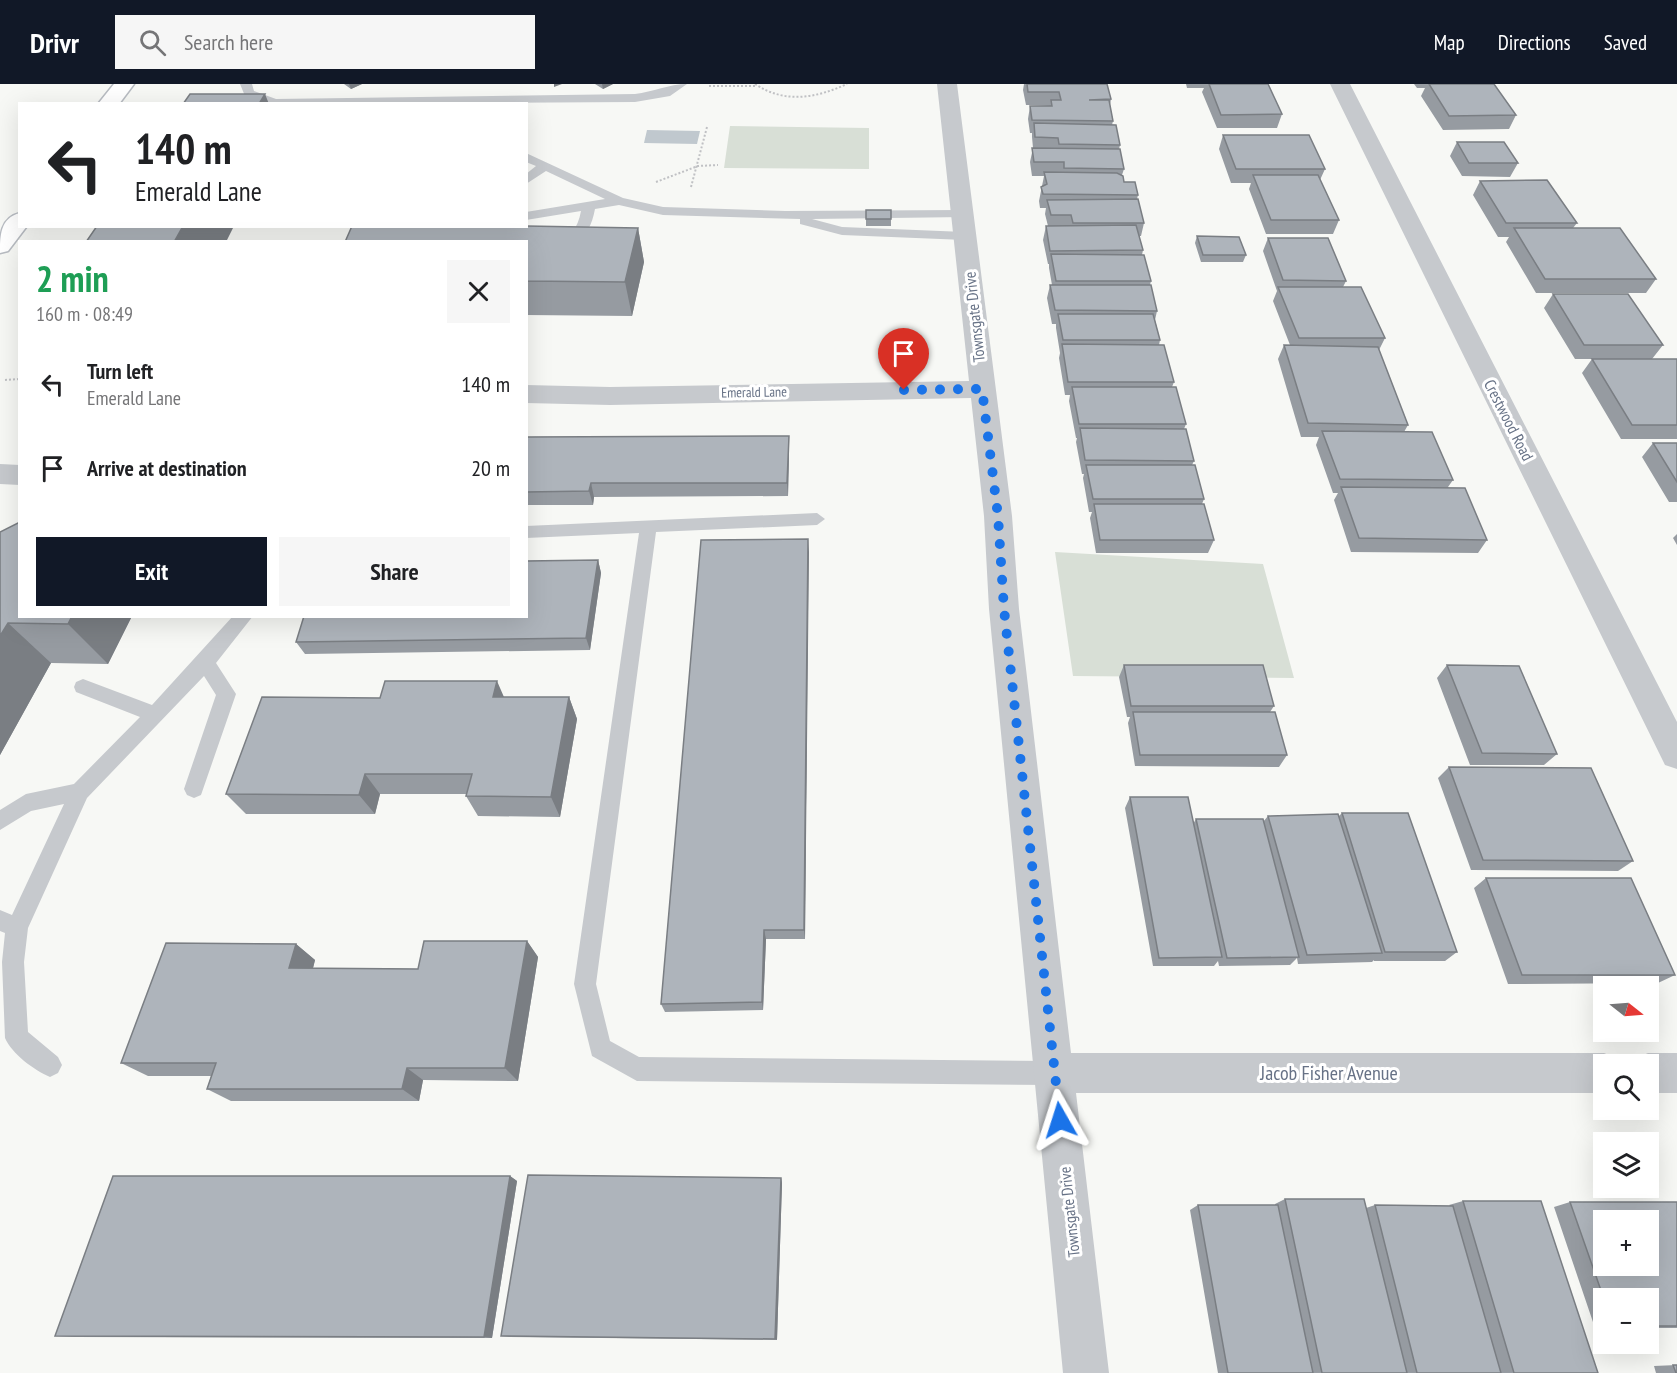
<!DOCTYPE html>
<meta charset="utf-8">
<style>
:root{--surface:#fff;--page:#f6f6f6;--text:#202124;--muted:#757577;--accent:#111827}
body{margin:0;font-family:"PT Sans Narrow",sans-serif;background:var(--page);color:var(--text);height:100vh;display:flex;flex-direction:column;font-size:22px;white-space:nowrap}
*{box-sizing:border-box;margin:0}
p{font-size:20px;color:var(--muted)}
.icon{flex:none;width:33px;height:33px;fill:none;stroke:currentColor;stroke-width:2;stroke-linecap:round;stroke-linejoin:round}
.map{position:relative;flex:1;overflow:hidden}
.panel{position:absolute;left:18px;top:156px;width:510px;height:378px;display:flex;flex-direction:column;background:var(--surface);border-radius:0px;box-shadow:0 6px 24px #0002}
.panel>*{flex:none}
.hud{position:absolute;left:18px;top:18px;width:510px;height:126px;border-radius:0px;box-shadow:0 6px 24px #0002;background:#fff;color:var(--text);overflow:hidden}
.needle{width:39px;rotate:107deg}
.tools{position:absolute;left:1593px;top:892px;display:grid;gap:12px}
.tools a{display:grid;place-items:center;width:66px;height:66px;border-radius:0px;background:var(--surface);box-shadow:0 6px 24px #0002;font-size:30px}
.pin{position:absolute;display:grid;place-items:center;width:51px;height:51px;color:#fff;margin:-62px -26px;border-radius:50% 50% 50% 0;rotate:-45deg;box-shadow:0 0 6px #0007}
.pin .icon{rotate:45deg}
.me{position:absolute;width:66px;margin:-33px;rotate:354deg;stroke-linejoin:round;filter:drop-shadow(0 0 4px #0008)}
.turn{display:flex;align-items:center;gap:21px;height:126px;padding:0 18px;font-size:27px}
.turn .icon{width:78px;height:78px;stroke-width:2.5}
.turn b{display:block;font-size:42px;line-height:51px}
.round{display:grid;place-items:center;flex:none;width:63px;height:63px;border-radius:0px;background:var(--page)}
.overview{display:flex;align-items:center;justify-content:space-between;height:102px;padding:0 18px}
h1{font-size:36px;font-weight:700;line-height:45px;color:#1e9e55}
.primary-button{display:flex;gap:12px;margin-top:auto;padding:12px 18px}
.primary-button a{flex:1;height:69px;border-radius:0px;background:var(--accent);color:#fff;font-size:24px;font-weight:700;line-height:69px;text-align:center}
.primary-button a+a{background:var(--page);color:var(--text)}
ul{padding:0;list-style:none}
li{display:flex;align-items:center;gap:18px;height:84px;padding:0 18px}
li div{flex:1}
li b{display:block;font-size:22px}
li em{font-style:normal}
header{display:flex;align-items:center;gap:36px;box-sizing:border-box;height:84px;padding:0 30px;background:var(--accent);color:#fff}
header strong{font-size:28px}
nav{display:flex;gap:33px;margin-inline-start:auto;font-size:21px}
.search{width:420px;height:54px;background:var(--page);display:flex;align-items:center;gap:15px;box-sizing:border-box;padding:0 21px;border-radius:0px;color:var(--muted);font-size:22px}
.map>svg:first-child{display:block}
.green{fill:#d8dfd6}
.water{fill:#c0c8ce}
.lines{fill:none;stroke-linecap:round;stroke-linejoin:round}
.secondary-casing{stroke:#b8bcc2;stroke-width:3}
.path{stroke:#c0c1c4;stroke-width:2;stroke-dasharray:2 2;stroke-linecap:butt}
.lane{fill:#c6c9cd;fill-rule:evenodd}
.street{fill:#c6c9cd;fill-rule:evenodd}
.secondary{fill:#fff;fill-rule:evenodd}
.wall{fill:#969ba1}
.shaded-wall{fill:#7a7e83}
.building{fill:#aeb4bb;stroke:#7a7e83;stroke-width:1.5;fill-rule:evenodd}
.route{stroke:#1a73e8;stroke-width:10;stroke-dasharray:0 18}
.labels{text-anchor:middle;stroke-width:6;stroke-linejoin:round;paint-order:stroke}
.far-street-label{font-size:14px;fill:#677286;stroke:#fff}
.street-label{font-size:16px;fill:#677286;stroke:#fff}
.near-street-label{font-size:20px;fill:#677286;stroke:#fff}
</style>
<header>
<strong>Drivr</strong>
<div class="search"><svg class="icon" aria-label="search" viewBox="0 0 24 24"><circle cx="10" cy="10" r="6"/><path d="M15 15l6 6"/></svg>Search here</div>
<nav><a>Map</a><a>Directions</a><a>Saved</a></nav>
</header>
<div class="map">
<svg width="1677" height="1289" viewBox="0 0 1677 1289">
<rect width="100%" height="100%" fill="#f7f8f5"/>
<path class="green" d="M730 42 869 44V85L724 84Z
M1055 468 1263 480 1294 594 1073 592Z"/>
<path class="water" d="M647 46 700 47 697 60 644 59Z"/>
<g class="lines">
<g class="secondary-casing">
<path id="secondary" d="M114 0H134L119 20H98Z
M20 129V142H27L8 167 0 169C0 152 0 134 20 129Z"/>
</g>
<path class="path" d="M755 0C785 20 816 14 847 0
M709 2H756
M656 98 698 82 718 81
M691 103 707 43
M5 296 20 295"/>
<path class="lane" d="M240 0H252L254 7 276 15 635 10C653 8 669 0 687 0L670 12 635 18 266 20 245 12Z
M526 69 623 114 663 123 785 127 961 126 966 127V133L812 135 842 143 965 148 972 152 965 156 842 151 800 140V135L663 131 619 121 595 125C588 164 562 168 526 165V158H524C552 155 574 164 581 127L526 136V128L605 115 546 87 526 100V90L536 82 526 78Z
M817 429 825 435 817 441 656 448 596 900 610 957 639 973 1055 977 1063 981 1067 989 1063 997 1055 1001 637 997 592 972 574 900 639 449 526 454V442Z
M233 532H253L216 579 236 610 201 711 194 714 187 711 184 705 216 611 204 592 87 714 28 844 24 878 28 948 58 973 62 981 58 989 50 993C34 986 12 970 5 954L2 878 5 849 0 847V826L12 831 64 720 31 727 0 746V726L26 710 74 700 140 633 76 608 74 603 76 598 83 595 152 621Z"/>
<path class="street" d="M937 0H957L1012 432 1019 525 1071 969H1604L1618 975 1621 981H1604V1009H1076L1109 1289H1063L989 525 984 432 971 314 610 321 526 319V301L610 303 969 297Z
M1330 0H1350L1677 638V685L1665 681Z
M0 380 20 381V401L0 400Z
M1648 969H1677V1009H1648V981H1631L1634 975Z"/>
<use href="#secondary" class="secondary"/>
</g>
<path class="wall" d="M344 0H362L351 5Z
M595 0H613L603 5Z
M1024 0H1107L1111 15 1110 21 1113 37 1112 41 1120 61 1119 65 1124 85 1122 91 1124 98 1138 111 1137 115 1144 139 1141 152H1139L1143 166 1142 171 1151 197 1150 201 1157 227 1155 236 1160 256 1159 261 1174 298 1172 303 1186 340 1184 345 1194 377 1192 381 1204 415 1202 420 1214 456 1208 469H1096L1090 434 1092 428H1089L1083 394 1084 390H1082L1076 358 1077 354H1076L1069 317 1070 311H1065L1059 274 1060 269 1056 244V240H1052L1047 214 1050 201H1052L1049 184V180H1048L1043 156 1046 142H1048L1045 130 1046 124H1040L1039 117 1044 92H1032L1030 78 1033 64 1032 53V49H1030L1028 35 1030 22 1050 21H1026L1023 6Z
M1186 0H1268L1282 30 1277 44H1217L1202 8 1204 4H1187Z
M1414 0H1494L1516 31 1509 45 1443 46 1421 12 1425 4H1417Z
M1223 51 1325 85 1320 96 1339 136 1333 150H1266L1249 105 1251 99H1231L1219 65Z
M1457 58 1518 79 1510 93 1462 92 1450 72Z
M1480 97 1577 139 1573 144 1656 195 1646 209H1536L1506 158 1509 153H1498L1473 111Z
M866 126 891 135V142H866Z
M638 144 644 178 632 232 526 231V158Z
M1197 152 1246 171 1243 178H1201L1195 159Z
M1268 154 1346 197 1343 203 1385 254 1379 266 1408 341 1404 348 1453 396 1448 403 1487 456 1478 469 1351 468 1334 416 1338 409H1333L1316 361 1319 353H1301L1278 275 1284 261H1290L1273 217 1277 207 1263 167Z
M1553 210 1663 261 1652 275H1677V355H1621L1582 289 1592 275H1575L1544 224Z
M789 352V366L788 412 594 413 593 421H526V353Z
M1653 359H1677V418H1669L1642 373Z
M0 448 132 532 108 580 51 579 0 671Z
M1677 450V461L1673 454Z
M808 455 805 855H766L763 926 665 928 661 920Z
M598 476 601 489 590 566 305 570 296 558Z
M1124 581 1274 622 1270 628 1287 671 1279 683 1135 682 1128 639 1130 633H1127L1119 593Z
M1447 581 1557 670 1544 681H1470L1437 594Z
M504 613H569L577 635 560 733 478 732 466 712 467 710H380L375 730H246L226 710 380 614Z
M1449 683 1633 777 1618 787 1471 786 1438 694Z
M1130 713 1193 740 1196 735 1263 738 1268 732 1338 733 1342 729 1457 868 1445 877H1374V876L1372 878 1298 880 1297 874 1290 881 1219 882 1218 877 1214 882H1153L1125 724Z
M1486 794 1675 891 1658 899 1508 900 1474 804Z
M527 857 538 873 518 997 423 996 419 1017H231L207 1005 211 992H148L121 979 296 860 315 876 313 884 418 885Z
M510 1092 517 1097 492 1254 74 1253 55 1252Z
M781 1094 782 1099 777 1256 509 1253 501 1252Z
M1285 1115 1366 1124 1375 1121 1450 1122 1449 1121 1463 1117 1598 1289H1218L1190 1126 1198 1121H1275V1120Z
M1570 1118H1677V1244H1648V1215H1604V1244H1595L1554 1123Z
M1677 1281V1289H1656L1654 1282Z"/>
<path class="shaded-wall" d="M349 0H362L351 5Z
M554 0H562L554 3Z
M602 0H613L603 5Z
M265 10 269 20H259Z
M183 142H234L226 158H174Z
M638 144 644 178 632 232 625 198Z
M789 352V366L788 412 787 399Z
M591 399 594 413 593 421 589 407Z
M808 455 809 468 805 855 804 846Z
M598 476 601 489 590 566 586 554Z
M72 532H132L108 580 68 540Z
M8 539 51 579 0 671V552Z
M497 597 507 620 493 613Z
M569 613 577 635 560 733 551 713Z
M365 690 380 710 375 730 359 711Z
M764 846 766 855 763 926 762 918Z
M527 857 538 873 518 997 505 984Z
M296 860 315 876 309 900 289 884Z
M407 984 423 996 419 1017 402 1005Z
M510 1092 517 1097 492 1254 484 1253Z
M781 1094 782 1099 777 1256 775 1255Z"/>
<path class="building" d="M1027 0H1107L1111 15 1089 16H1109L1113 37 1032 36 1030 22H1052L1051 16H1061L1059 8H1028Z
M1209 0H1268L1282 30 1221 31Z
M1429 0H1494L1516 31 1449 32Z
M190 10H265L259 20H183Z
M1034 39 1116 41 1120 61 1059 60 1058 54 1035 53Z
M1223 51H1309L1325 85H1236Z
M1457 58H1504L1518 79H1469Z
M1032 64 1120 65 1124 85 1064 84V78H1034Z
M1044 88 1117 89 1123 92 1124 98H1135L1138 111 1043 110 1041 103 1047 100Z
M1253 91H1318L1339 136H1271Z
M1547 96 1577 139H1506L1480 97Z
M1138 115 1144 139H1073L1071 131H1051L1047 116Z
M866 126H891V135H866Z
M1136 141 1143 166 1050 167 1046 142Z
M97 142H183L174 158H86Z
M352 142H526L638 144 625 198 526 197V158H345Z
M1514 144H1620L1656 195H1545Z
M1197 152 1239 153 1246 171H1203Z
M1268 154H1328L1346 197 1283 196Z
M1051 170 1144 171 1151 197H1056Z
M1050 201H1151L1157 227 1055 226Z
M1278 203H1361L1385 254H1299Z
M1553 210H1628L1663 261H1584Z
M1058 230H1153L1160 256H1063Z
M1062 260 1164 261 1174 298H1068Z
M1284 261 1378 263 1408 341 1308 339Z
M1592 275H1677V341H1632Z
M1072 303H1176L1186 340H1079Z
M1080 344 1186 345 1194 377 1085 376Z
M1322 347 1432 348 1453 396 1340 395Z
M789 352 787 399H591L589 407 526 408V353Z
M1653 359H1677V398Z
M1086 381H1195L1204 415H1093Z
M1341 403 1465 404 1487 456 1359 454Z
M1094 420H1204L1214 456H1100Z
M20 438V532H72L68 540 8 539 0 552V448Z
M808 455 804 846H764L762 918 661 920 701 456Z
M598 476 586 554 296 558 304 532H526V477Z
M1124 581H1263L1274 622H1131Z
M1447 581 1519 582 1557 670 1482 669Z
M385 597H497L493 613H569L551 713 466 712 472 690H365L359 711 226 710 262 613 380 614Z
M1133 628H1275L1287 671H1140Z
M1449 683 1591 684 1633 777 1483 776Z
M1130 713H1188L1222 873 1159 874Z
M1342 729H1408L1457 868H1385Z
M1338 730 1382 869 1307 871 1268 732Z
M1196 735H1263L1299 873 1227 874Z
M1486 794H1631L1675 891H1522Z
M424 857H527L505 984H407L402 1005H207L216 979H121L166 859 296 860 289 884 418 885Z
M528 1091 781 1094 775 1255 501 1252Z
M113 1092H510L484 1253 55 1252Z
M1285 1115H1364L1407 1289H1322Z
M1463 1117H1541L1598 1289H1514Z
M1570 1118H1677V1242H1648V1215H1604ZM1604 1137H1648V1182H1604Z
M1198 1121H1278L1313 1289H1228Z
M1375 1121 1453 1122 1501 1289H1417Z
M1673 1281H1677V1289H1676Z"/>
<g class="lines">
<path class="route" d="M904 306 982 305 998 432 1004 525 1060 1036"/>
</g>
<g class="labels">
<g class="far-street-label">
<text transform="translate(754 308) rotate(-1)" y="5">Emerald Lane</text>
</g>
<g class="street-label">
<text transform="translate(974 233) rotate(-96)" y="6">Townsgate Drive</text>
<text transform="translate(1509 336) rotate(63)" y="6">Crestwood Road</text>
<text transform="translate(1069 1128) rotate(-96)" y="6">Townsgate Drive</text>
</g>
<g class="near-street-label">
<text x="1329" y="996">Jacob Fisher Avenue</text>
</g>
</g>
</svg>
<div class="tools">
<a><svg class="needle" viewBox="-14 -14 28 28"><path d="M0-13l5 13h-10z" fill="#e53935"/><path d="M0 13l5-13h-10z" fill="#757577"/></svg></a>
<a><svg class="icon" aria-label="search" viewBox="0 0 24 24"><circle cx="10" cy="10" r="6"/><path d="M15 15l6 6"/></svg></a>
<a><svg class="icon" aria-label="layers" viewBox="0 0 24 24"><path d="M12 4l9 5-9 5-9-5zM3 14l9 5 9-5"/></svg></a>
<a>+</a>
<a>−</a>
</div>
<div class="pin" style="left:904px;top:306px;background:#d93025"><svg class="icon" aria-label="arrive" viewBox="0 0 24 24"><path d="M6 21V4h12l-3 4 3 4H6"/></svg></div>
<svg class="me" style="left:1060px;top:1036px" viewBox="-20 -20 40 40"><path d="M0-17L14 15 0 8-14 15z" fill="#1a73e8" stroke="#fff" stroke-width="4"/></svg>
<div class="hud">
<div class="turn"><svg class="icon" aria-label="left" viewBox="0 0 24 24"><path d="M17 20v-9H6M10 6l-5 5 5 5"/></svg><div><b>140 m</b>Emerald Lane</div></div>
</div>
<section class="panel">
<div class="overview"><div><h1>2 min</h1><p>160 m · 08:49</p></div><a class="round"><svg class="icon" aria-label="close" viewBox="0 0 24 24"><path d="M6 6l12 12M18 6L6 18"/></svg></a></div>
<ul>
<li><svg class="icon" aria-label="left" viewBox="0 0 24 24"><path d="M17 20v-9H6M10 6l-5 5 5 5"/></svg><div><b>Turn left</b><p>Emerald Lane</p></div><em>140 m</em></li>
<li><svg class="icon" aria-label="arrive" viewBox="0 0 24 24"><path d="M6 21V4h12l-3 4 3 4H6"/></svg><div><b>Arrive at destination</b></div><em>20 m</em></li>
</ul>
<div class="primary-button"><a>Exit</a><a>Share</a></div>
</section>
</div>
